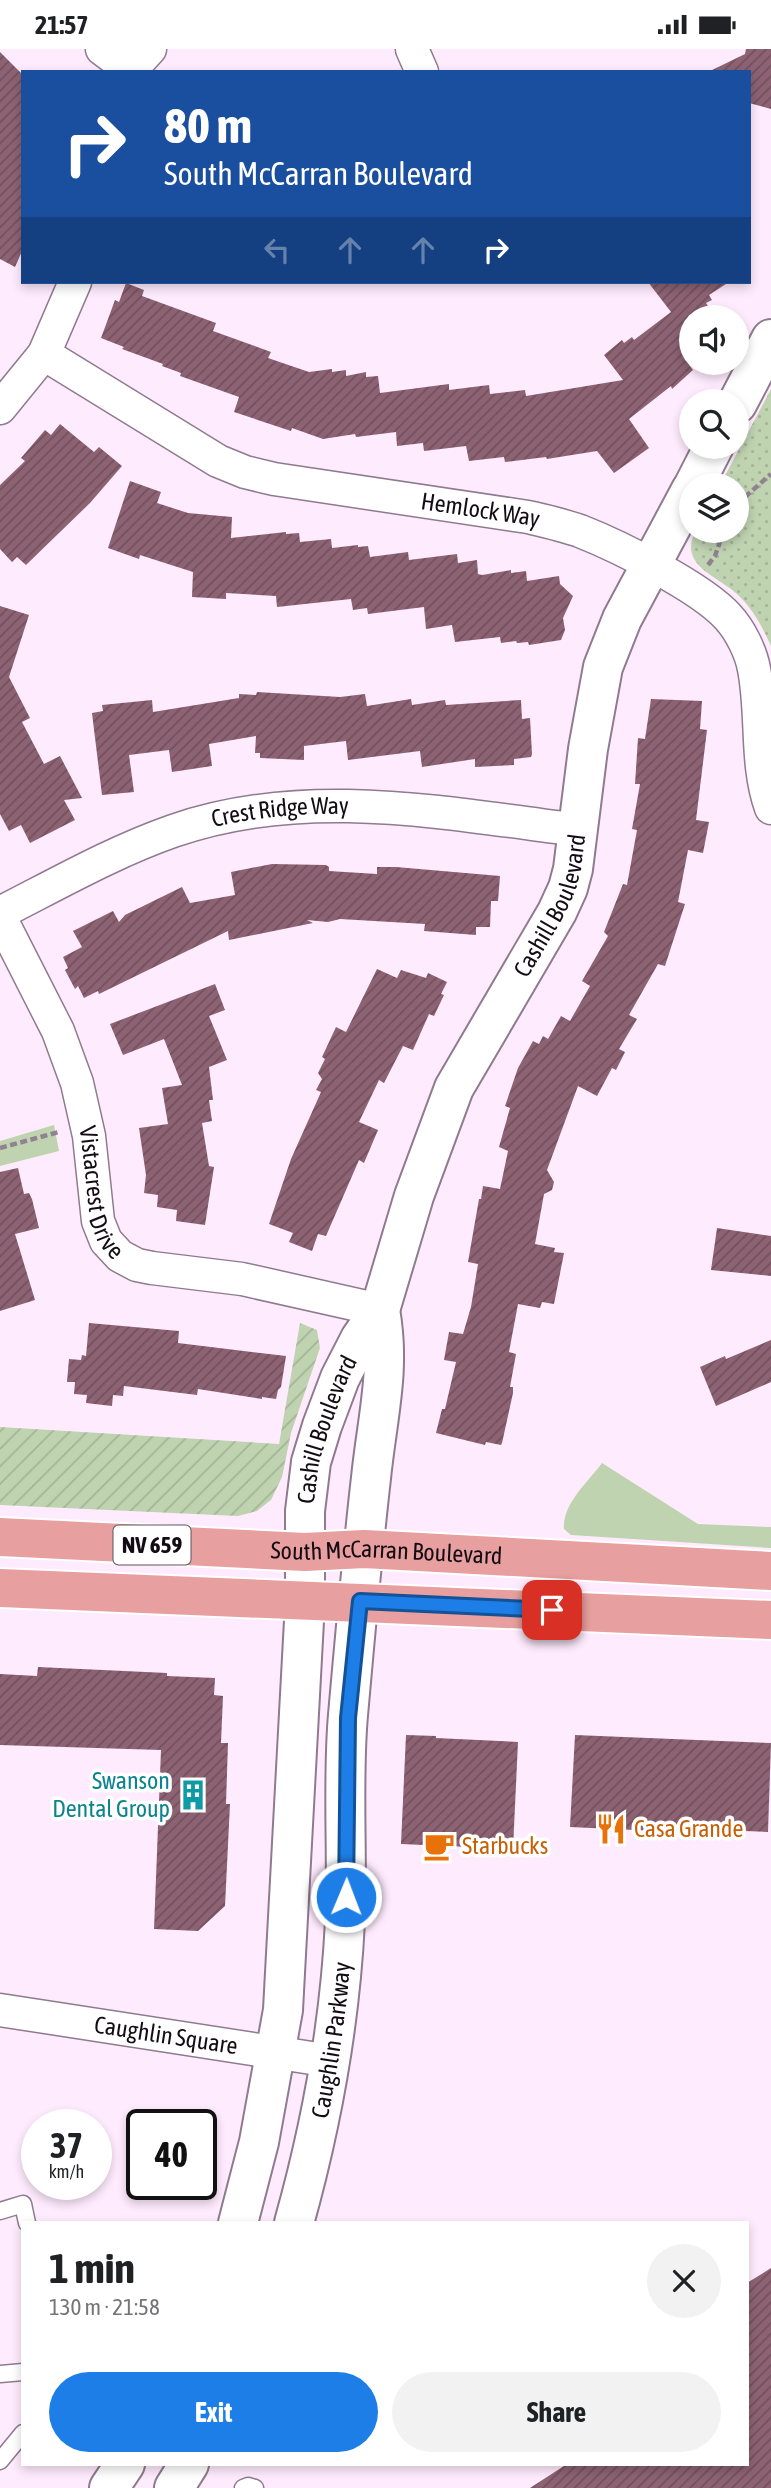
<!DOCTYPE html>
<meta charset="utf-8">
<style>
:root{--surface:#fff;--page:#f2f2f2;--text:#202124;--muted:#757577;--accent:#1d7ee7}
body{margin:0;font-family:"Asap Condensed",sans-serif;background:var(--page);color:var(--text);height:100vh;display:flex;flex-direction:column;font-size:26px;white-space:nowrap}
*{box-sizing:border-box;margin:0}
p{font-size:23px;color:var(--muted)}
.icon{flex:none;width:38px;height:38px;fill:none;stroke:currentColor;stroke-width:2;stroke-linecap:round;stroke-linejoin:round}
.map{position:relative;flex:1;overflow:hidden}
.side{position:absolute;left:21px;top:2172px;width:728px;height:245px;display:flex;flex-direction:column;background:var(--surface);border-radius:0px;box-shadow:0 4px 10px #0003}
.side>*{flex:none}
.hud{position:absolute;left:21px;top:21px;width:730px;height:214px;border-radius:0px;box-shadow:0 4px 10px #0003;background:#1a4fa0;color:#fff;overflow:hidden}
.controls{position:absolute;left:679px;top:256px;display:grid;gap:14px}
.controls a{display:grid;place-items:center;width:70px;height:70px;border-radius:50%;background:var(--surface);box-shadow:0 4px 10px #0003;font-size:35px}
.speed{position:absolute;left:21px;top:2060px;display:flex;gap:14px;font-size:35px;font-weight:700;text-align:center}
.speed>*{display:grid;place-content:center;width:91px;height:91px;border-radius:50%;background:var(--surface);box-shadow:0 4px 10px #0003;line-height:1}
.speed small{font-size:18px;font-weight:400}
.speed .limit{border:4px solid #111;border-radius:10px;background:#fff;color:#111}
.pin{position:absolute;display:grid;place-items:center;width:60px;height:60px;color:#fff;margin:-30px;border-radius:14px;box-shadow:0 4px 10px #0006}
.me{position:absolute;width:77px;margin:-38px;rotate:1deg;stroke-linejoin:round;filter:drop-shadow(0 0 5px #0008)}
.turn{display:flex;align-items:center;gap:24px;height:147px;padding:0 28px;font-size:32px}
.turn .icon{width:91px;height:91px;stroke-width:2.5}
.turn b{display:block;font-size:49px;line-height:60px}
.lanes{display:flex;align-items:center;height:66px;padding:0 28px;background:#0003;justify-content:center;gap:35px;direction:ltr}
.lanes .off{opacity:.35}
.round{display:grid;place-items:center;flex:none;width:74px;height:74px;border-radius:37px;background:var(--page)}
.head{display:flex;align-items:center;justify-content:space-between;height:119px;padding:0 28px}
h1{font-size:42px;font-weight:700;line-height:52px}
.cta{display:flex;gap:14px;margin-top:auto;padding:14px 28px}
.cta a{flex:1;height:80px;border-radius:42px;background:var(--accent);color:#fff;font-size:28px;font-weight:700;line-height:80px;text-align:center}
.cta a+a{background:var(--page);color:var(--text)}
.status{display:flex;justify-content:space-between;align-items:center;height:49px;padding:0 35px;background:var(--surface);direction:ltr}
.status svg{height:19px;fill:currentColor}
.map>svg:first-child{display:block}
.grass{fill:#bfd3b1}
.park{fill:url(#park-dots)}
.garden{fill:url(#garden-furrows)}
.building{fill:url(#building-hatch)}
.lines{fill:none;stroke-linecap:round;stroke-linejoin:round}
.service-casing{stroke:#8f7a8f;stroke-width:19}
.minor-casing{stroke:#8f7a8f;stroke-width:35}
.tertiary-casing{stroke:#8f7a8f;stroke-width:42}
.primary-casing{stroke:#fff;stroke-width:42}
.path{stroke:#90828f;stroke-width:4.5;stroke-dasharray:7 3.5;stroke-linecap:butt}
.service{stroke:#fff;stroke-width:16}
.minor{stroke:#fff;stroke-width:32}
.tertiary{stroke:#fff;stroke-width:38}
.primary{stroke:#e89f9f;stroke-width:38}
.route-casing{stroke:#135296;stroke-width:18}
.route{stroke:#1d7ee7;stroke-width:12}
.labels{text-anchor:middle;stroke-width:7;stroke-linejoin:round;paint-order:stroke}
.shield{fill:#fff;stroke:#5a555a;stroke-width:2}
.shield-label{font-size:23px;font-weight:bold;fill:#140c14}
.street-label{font-size:24px;fill:#140c14;stroke:#fff}
.culture-label{font-size:24px;fill:#0d838f;stroke:#fff;text-anchor:end}
.food-label{font-size:24px;fill:#c56008;stroke:#fff;text-anchor:start}
</style>
<div class="status"><b>21:57</b><svg viewBox="0 0 49 12"><path d="M0 12V9h3v3zM5 12V6h3v6zM10 12V3h3v9zM15 12V0h3v12zM26 1h20v11H26zM47 4h2v5h-2z"/></svg></div>
<div class="map">
<svg width="771" height="2439" viewBox="0 0 771 2439">
<defs>
<pattern id="park-dots" width="8" height="8" patternUnits="userSpaceOnUse" patternTransform="scale(1.75)"><rect width="8" height="8" fill="#bfd3b1"/><path d="M2 2h.1M6 6h.1" fill="none" stroke="#a3b497" stroke-width="1.8" stroke-linecap="round"/></pattern>
<pattern id="garden-furrows" width="10" height="10" patternUnits="userSpaceOnUse" patternTransform="scale(1.75)"><rect width="10" height="10" fill="#bfd3b1"/><path d="M-1 1l2-2M0 10L10 0M9 11l2-2" fill="none" stroke="#a3b497"/></pattern>
<pattern id="building-hatch" width="6" height="6" patternUnits="userSpaceOnUse" patternTransform="scale(1.75)"><rect width="6" height="6" fill="#8d6373"/><path d="M-1 1l2-2M0 6l6-6M5 7l2-2" fill="none" stroke="#72505d"/></pattern>
</defs>
<rect width="100%" height="100%" fill="#ffebfe"/>
<path class="grass" d="M54 1076 59 1102 0 1117V1092Z
M602 1414 698 1475 771 1478V1499L571 1486 564 1480C562 1455 588 1433 602 1414Z"/>
<path class="park" d="M771 340V597C763 579 753 560 738 546 717 526 677 517 696 481H737V436H720Z"/>
<path class="garden" d="M300 1274 317 1281 320 1299 291 1384 282 1428 271 1451 257 1462 238 1467 0 1456V1378L279 1395Z"/>
<path class="building" d="M746 0H771V60L749 54V23H708L745 5Z
M0 3 23 26V200L15 218 0 210Z
M648 233H729L709 246 712 251 706 254 715 268H691V315L689 316 693 321 672 340 671 337 629 370 649 399 614 424 597 402 547 410 546 408 505 413 504 408 469 412 466 397 424 402 423 394 397 397 396 383 356 388 355 385 323 390 292 379 291 382 234 363 239 348 180 327 181 324 162 317 163 315 122 300 124 298 101 289 115 251 119 253 126 234 144 241 142 247 216 274 213 282 271 303 268 309 309 323 332 320V323L346 321V327L366 323V328L378 327 380 344 449 335V341L489 336 490 345 525 341 526 347 623 331 604 306 622 291 624 294 632 288 634 291 671 263Z
M60 375 94 403 99 398 122 417 90 454 26 516 17 508 12 513 0 500V436L25 412 21 409 45 381 51 386Z
M130 432 161 443 157 454 188 464 232 468 231 489 286 483V485L299 484 300 493 331 490 332 499 358 496V498L368 497 370 508 408 503 409 511 457 505 458 514 477 511 478 525 482 526 511 521V524L526 522 527 532 559 527 560 535 573 547 563 569 565 581 561 591 529 596 528 593 517 594 516 592 501 594 500 588 455 593 452 576 426 580 424 558 368 565 367 559 353 561 351 550 277 558 276 547 226 544V550L192 548 193 523 140 506 139 510 108 499Z
M0 557 29 566 9 628 30 669 22 673 44 715 60 707 82 749 64 751 75 771 30 794 21 776 9 782 0 765Z
M257 643 340 648 365 645 367 657 411 650 412 656 445 651 446 656 521 651 522 670 530 669 532 705 531 708 514 710V716L475 718V710L422 718 420 702 348 711 346 692 304 697V711L260 709V704H255L256 687 209 695 212 717 172 723 169 701 129 706 134 743 102 746 92 664 103 662 102 656 152 651 153 663 239 649V645L256 646Z
M651 650 702 652 700 680 707 681 696 771 709 773 703 804 688 801 678 853 685 855 665 917 658 915 629 966 637 970 619 1000 625 1003 616 1021 612 1019 597 1047 578 1037 547 1121 554 1133 552 1141 544 1145 535 1195 555 1199 554 1203 564 1204 554 1255 542 1253 540 1259 518 1255 509 1303 516 1305 510 1338H513V1344L502 1394 501 1396 486 1393 485 1396 436 1384 442 1360H445L456 1313 444 1311 449 1283 463 1285 471 1258 478 1215 468 1213 479 1150H481L483 1137 500 1140 508 1102 499 1098 510 1059 505 1057 518 1019 533 992 539 995 543 987 548 990 561 967 570 972 590 937 582 932 608 887 604 883 623 835 627 836 637 781 632 780 640 735H635L638 689 645 690Z
M272 815 326 816 329 818V822L377 825V818H396L500 827 498 852H491L490 878H476V886L424 882 425 875 340 870 328 873 307 871 313 874 229 891 228 882 99 945 98 942 84 949 78 937 75 940 65 921 68 919 63 908 82 898 73 882 113 862 119 873 125 866 182 838 190 854 235 846 231 823Z
M377 920 397 929 401 921 426 929 428 924 447 933 441 945 444 946 434 967 429 965 413 1001 403 997 384 1034 379 1031 359 1073 378 1081 364 1114 359 1111 326 1187 318 1185 312 1202 289 1193 293 1184 269 1175 291 1110 321 1043 316 1041 322 1030 318 1024 325 1010 322 1008 336 978 346 983Z
M215 935 225 961 209 967 227 1011 209 1018 213 1051H209L212 1072 202 1074 209 1117 214 1118 205 1176 176 1172 177 1161 157 1158 158 1146 144 1144 146 1126 139 1079 168 1075 162 1039 182 1036 164 990 123 1006 110 975Z
M18 1119 24 1145 29 1144 32 1150 39 1179 15 1185 35 1251 0 1262V1123Z
M717 1179 771 1187V1227L711 1221Z
M89 1274 179 1282 178 1294 286 1307 281 1338 278 1341 276 1350 262 1348V1350L198 1340 197 1346 124 1337 123 1347 113 1346 112 1357 86 1354 87 1346 74 1345 75 1333H67L69 1310 81 1311 82 1306 86 1307Z
M771 1291V1333L716 1357 700 1318 725 1307 726 1310Z
M38 1618 167 1624V1627L215 1629 214 1646 223 1647 221 1694H228L226 1755H230L225 1857 198 1882 154 1880 161 1701 0 1696V1625L37 1627Z
M406 1686 436 1687V1689L518 1693 513 1800 401 1795Z
M575 1686 771 1694 768 1783 745 1782 742 1786 570 1778Z
M771 2219V2439H530L567 2415H747V2234Z"/>
<g class="lines">
<g class="service-casing">
<path id="service" d="M0 2162 23 2155 27 2174
M0 2325 23 2323
M0 2412 23 2384
M243 2439 248 2437 255 2439"/>
</g>
<g class="minor-casing">
<g id="minor">
<path d="M102 0 130 21"/>
<path d="M412 0 422 23"/>
<path d="M129 23 150 0"/>
<path id="s1" d="M44 305 218 412 245 423 274 430 528 468C545 472 563 476 580 482 618 497 701 538 728 568 740 581 751 603 754 620 763 666 755 714 771 759"/>
<path d="M0 359 44 305 75 233"/>
<path id="s2" d="M0 864C57 835 113 803 173 782 305 736 443 764 578 781"/>
<path id="s3" d="M0 868 58 982 77 1034 89 1087 98 1172 106 1192 120 1207 137 1216 152 1219 242 1230 380 1261"/>
<path id="s4" d="M0 1961 331 2012"/>
</g>
</g>
<g class="tertiary-casing">
<g id="tertiary">
<path d="M737 355 771 290"/>
<path d="M694 436 714 397"/>
<path id="s5" d="M238 2174 259 2093 283 1961 305 1553V1462L311 1413 322 1377 340 1329 360 1290 380 1261 414 1147 454 1039 557 863 568 839 573 820 588 700 603 618 622 570 691 441"/>
<path id="s6" d="M294 2174C322 2074 340 1975 345 1872 348 1803 342 1734 348 1666 355 1587 362 1507 371 1429 377 1369 391 1321 380 1261"/>
<path d="M109 2439 125 2415"/>
<path d="M174 2439 189 2415"/>
</g>
</g>
<g class="primary-casing">
<g id="primary">
<path id="s7" d="M0 1488 305 1503 364 1500 771 1522"/>
<path d="M0 1539 771 1571"/>
</g>
</g>
<path class="path" d="M737 455 771 425
M708 516 715 507 724 481
M0 1099 59 1083"/>
<use href="#service" class="service"/>
<use href="#minor" class="minor"/>
<use href="#tertiary" class="tertiary"/>
<use href="#primary" class="primary"/>
</g>
<g class="lines">
<g class="route-casing">
<path id="route" d="M346 1848 348 1669 360 1552 552 1561"/>
</g>
<use href="#route" class="route"/>
</g>
<defs>
<g id="building-bare" transform="scale(2.415)"><path d="M-4-6H4V6H1V3H-1V6H-4ZM-2.5-4.3h1.7v1.8h-1.7ZM.8-4.3h1.7v1.8H.8ZM-2.5-1h1.7V.8h-1.7ZM.8-1h1.7V.8H.8Z" fill="#0f9aa8" stroke="#fff" stroke-width="2.5" paint-order="stroke"/></g>
<g id="restaurant-bare" transform="scale(2.415)"><path d="M-5-6h1v4h1v-4h1v4h1v-4h1v5L-1.5 .5V6h-2V.5L-5-1ZM5-6V6H3V1.5H1.5Q1.5-4 5-6Z" fill="#e8710a" stroke="#fff" stroke-width="2.5" paint-order="stroke"/></g>
<g id="cafe-bare" transform="scale(2.415)"><path d="M-5.5-4.5H6V0H3Q3 3.5 0 3.5H-2.5Q-5.5 3.5-5.5 0ZM3-3.2v2h1.7v-2ZM-6 4.5H4V6H-6Z" fill="#e8710a" stroke="#fff" stroke-width="2.5" paint-order="stroke"/></g>
</defs>
<g fill-rule="evenodd">
<use href="#building-bare" x="193" y="1746"/>
<use href="#restaurant-bare" x="611" y="1780"/>
<use href="#cafe-bare" x="439" y="1797"/>
</g>
<g class="labels">
<rect class="shield" x="113.5" y="1476.5" width="77" height="39" rx="5"/>
<g class="shield-label">
<text x="152" y="1504">NV 659</text>
</g>
<g class="street-label">
<text dy="8" stroke="none"><textPath href="#s1" startOffset="472">Hemlock Way</textPath></text>
<text dy="8" stroke="none"><textPath href="#s2" startOffset="301">Crest Ridge Way</textPath></text>
<text dy="8" stroke="none"><textPath href="#s5" startOffset="1377">Cashill Boulevard</textPath></text>
<text dy="8" stroke="none"><textPath href="#s3" startOffset="296">Vistacrest Drive</textPath></text>
<text dy="8" stroke="none"><textPath href="#s5" startOffset="802">Cashill Boulevard</textPath></text>
<text dy="8" stroke="none"><textPath href="#s7" startOffset="387">South McCarran Boulevard</textPath></text>
<text dy="8" stroke="none"><textPath href="#s4" startOffset="168">Caughlin Square</textPath></text>
<text dy="8" stroke="none"><textPath href="#s6" startOffset="187">Caughlin Parkway</textPath></text>
</g>
<g class="culture-label">
<text x="170" y="1740">Swanson<tspan x="170" dy="28">Dental Group</tspan></text>
</g>
<g class="food-label">
<text x="634" y="1788">Casa Grande</text>
<text x="462" y="1805">Starbucks</text>
</g>
</g>
</svg>
<div class="controls">
<a><svg class="icon" aria-label="sound" viewBox="0 0 24 24"><path d="M4 9h4l5-4v14l-5-4H4zM17 9q2 3 0 6"/></svg></a>
<a><svg class="icon" aria-label="search" viewBox="0 0 24 24"><circle cx="10" cy="10" r="6"/><path d="M15 15l6 6"/></svg></a>
<a><svg class="icon" aria-label="layers" viewBox="0 0 24 24"><path d="M12 4l9 5-9 5-9-5zM3 14l9 5 9-5"/></svg></a>
</div>
<div class="speed"><div>37<small>km/h</small></div><div class="limit">40</div></div>
<div class="pin" style="left:552px;top:1561px;background:#d93025"><svg class="icon" aria-label="arrive" viewBox="0 0 24 24"><path d="M6 21V4h12l-3 4 3 4H6"/></svg></div>
<svg class="me" style="left:346px;top:1848px" viewBox="-20 -20 40 40"><circle r="17" fill="#1d7ee7" stroke="#fff" stroke-width="3"/><path d="M0-11L8 9 0 5-8 9z" fill="#fff"/></svg>
<div class="hud">
<div class="turn"><svg class="icon" aria-label="right" viewBox="0 0 24 24"><path d="M7 20v-9h11M14 6l5 5-5 5"/></svg><div><b>80 m</b>South McCarran Boulevard</div></div>
<div class="lanes"><svg class="icon off" aria-label="left" viewBox="0 0 24 24"><path d="M17 20v-9H6M10 6l-5 5 5 5"/></svg><svg class="icon off" aria-label="ahead" viewBox="0 0 24 24"><path d="M12 20V5M6 11l6-6 6 6"/></svg><svg class="icon off" aria-label="ahead" viewBox="0 0 24 24"><path d="M12 20V5M6 11l6-6 6 6"/></svg><svg class="icon" aria-label="right" viewBox="0 0 24 24"><path d="M7 20v-9h11M14 6l5 5-5 5"/></svg></div>
</div>
<section class="side">
<div class="head"><div><h1>1 min</h1><p>130 m · 21:58</p></div><a class="round"><svg class="icon" aria-label="close" viewBox="0 0 24 24"><path d="M6 6l12 12M18 6L6 18"/></svg></a></div>
<div class="cta"><a>Exit</a><a>Share</a></div>
</section>
</div>
